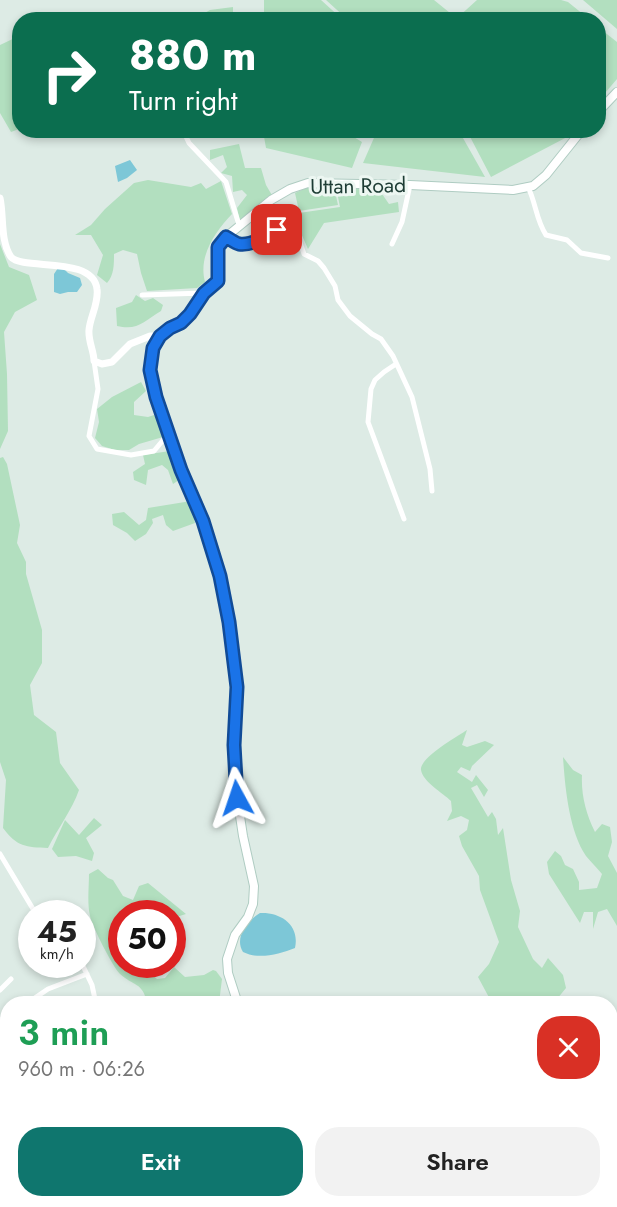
<!DOCTYPE html>
<meta charset="utf-8">
<style>
:root{--surface:#fff;--page:#f2f2f2;--text:#222;--muted:#767676;--accent:#0f766e}
body{margin:0;font-family:Jost,sans-serif;background:var(--page);color:var(--text);height:100vh;display:flex;flex-direction:column;font-size:22px;white-space:nowrap}
*{box-sizing:border-box;margin:0}
p{font-size:20px;color:var(--muted)}
.icon{flex:none;width:33px;height:33px;fill:none;stroke:currentColor;stroke-width:2;stroke-linecap:round;stroke-linejoin:round}
.map{position:relative;flex:1;overflow:hidden}
.details{position:absolute;left:0px;top:996px;width:618px;height:212px;display:flex;flex-direction:column;background:var(--surface);border-radius:24px 24px 0 0;box-shadow:0 3px 9px #0003}
.details>*{flex:none}
.hud{position:absolute;left:12px;top:12px;width:594px;height:126px;border-radius:24px;box-shadow:0 3px 9px #0003;background:#0b6e4f;color:#fff;overflow:hidden}
.speed{position:absolute;left:18px;top:900px;display:flex;gap:12px;font-size:30px;font-weight:700;text-align:center}
.speed>*{display:grid;place-content:center;width:78px;height:78px;border-radius:50%;background:var(--surface);box-shadow:0 3px 9px #0003;line-height:1}
.speed small{font-size:15px;font-weight:400}
.speed .limit{border:9px solid #d22;background:#fff;color:#111}
.pin{position:absolute;display:grid;place-items:center;width:51px;height:51px;color:#fff;margin:-26px;border-radius:12px;box-shadow:0 3px 9px #0006}
.me{position:absolute;width:66px;margin:-33px;rotate:355deg;stroke-linejoin:round;filter:drop-shadow(0 0 4px #0008)}
.turn{display:flex;align-items:center;gap:21px;height:126px;padding:0 18px;font-size:27px}
.turn .icon{width:78px;height:78px;stroke-width:2.5}
.turn b{display:block;font-size:42px;line-height:51px}
.round{display:grid;place-items:center;flex:none;width:63px;height:63px;border-radius:24px;background:var(--page)}
.overview{display:flex;align-items:center;justify-content:space-between;height:102px;padding:0 18px}
h1{font-size:36px;font-weight:600;line-height:45px;color:#1e9e55}
.button{display:flex;gap:12px;margin-top:auto;padding:12px 18px}
.button a{flex:1;height:69px;border-radius:24px;background:var(--accent);color:#fff;font-size:24px;font-weight:600;line-height:69px;text-align:center}
.button a+a{background:var(--page);color:var(--text)}
.map>svg:first-child{display:block}
.green{fill:#b2dfbf}
.water{fill:#7dc7d7}
.lines{fill:none;stroke-linecap:round;stroke-linejoin:round}
.secondary-casing{stroke:#afccc2;stroke-width:10}
.minor{stroke:#fff;stroke-width:5}
.tertiary{stroke:#fff;stroke-width:7}
.secondary{stroke:#fff;stroke-width:8}
.route-casing{stroke:#114b97;stroke-width:15}
.route{stroke:#1a73e8;stroke-width:10}
.labels{text-anchor:middle;stroke-width:6;stroke-linejoin:round;paint-order:stroke}
.street-label{font-size:21px;fill:#1d3c34;stroke:#edf7f2}
</style>
<div class="map">
<svg width="617" height="1207" viewBox="0 0 617 1207">
<rect width="100%" height="100%" fill="#ddebe5"/>
<path class="green" d="M264 0H321L342 19H264Z
M326 0H434L455 17 452 20 347 19Z
M477 0H561L568 2 589 19H456Z
M583 0H617V29Z
M233 7V19H194L210 10Z
M598 27 617 42V79L599 100Z
M19 36V129L11 132 0 113V45Z
M263 131H344L362 142 352 168 266 148Z
M377 131H459L485 177 363 163Z
M467 131H573L569 136 491 177Z
M239 144 245 168H261L266 185 273 197 240 222 237 208 247 195 242 190 233 192 232 176 221 173 227 167 223 155 210 160V150Z
M148 180 191 187 201 183 206 189 221 181 232 214C215 232 198 256 205 282L197 288 147 291 141 273 137 254 123 250 114 254C114 265 114 275 107 283L97 275 103 255 91 235H75L91 225 105 209 134 183Z
M334 187 338 205 299 211 295 193 306 188Z
M336 187 380 191 389 204 398 202 399 212 324 223 308 249 297 224 299 213 340 207Z
M0 244 9 267 29 275 37 300 15 312 4 332 7 374 8 431 0 449Z
M136 295 145 301 153 298 163 305 161 311C144 321 138 331 117 326L116 308 132 302Z
M141 382 146 391 134 402V415L148 417 154 415 162 424 163 437 139 444 129 450H115L102 446 95 438 99 422 97 409 112 397Z
M170 451 179 480 173 484 168 470 162 465 148 470 146 485 134 480 133 472 145 464 143 455Z
M3 457 7 464 20 525 17 543 26 562V574L42 630V663L30 685 34 715 56 732 60 763 79 790C72 810 58 828 48 848 26 847 17 847 3 828L6 780 0 762V458Z
M191 501 195 523 173 531 166 525 163 515 152 519 153 523 146 534 135 541 127 533 113 525 112 514 124 512 139 525 146 520 148 508Z
M467 730 462 745 467 747 485 741 494 745 472 766 470 771 461 767 457 772 472 782 476 775 488 790 484 797 477 785 471 788 488 817 492 812 496 819 498 835 503 828 511 880 520 911 518 927 533 959 542 968 548 958 563 975 566 988 557 999 545 998 546 1003H492L478 977 489 964 499 942 480 890 479 876 462 846 459 836 467 830 469 820 461 816 447 821 452 811 451 801C443 793 423 782 421 770 419 758 458 736 467 730Z
M563 757 573 770 582 775C581 795 586 814 595 832L602 824 610 827 612 842 608 856 617 873V926L607 909 598 912 593 929V912H584L580 923 549 874 547 862 555 851 561 856 565 865 573 869 579 882V890L597 888 602 874C597 868 591 862 586 856 569 831 565 787 563 757Z
M94 818 102 825 86 838 94 853 92 861 76 856 58 857 52 849 65 820 79 835Z
M98 869 108 878 113 880 123 896 133 900 139 886 148 883 186 914 173 918 172 914H122V964L145 965 146 969 157 979 165 978 174 967 185 977 204 975 213 970 216 971 222 979 219 1003H147C143 982 133 986 120 974 113 967 92 926 90 916 87 903 89 887 89 874Z
M5 1037 8 1039 7 1115 0 1110V1044Z
M0 1112 4 1113 7 1120V1146L0 1150Z
M55 1200H139L125 1207H63Z
M295 1200H331L336 1207H283Z"/>
<path class="water" d="M130 160 137 170 127 178 118 182 115 166Z
M58 268 64 269 68 273 80 278 82 285 77 292H68L60 294 54 292V274Z
M260 913C281 912 300 925 295 948 279 954 259 960 243 952 234 938 247 921 260 913Z"/>
<g class="lines">
<g class="secondary-casing">
<path id="secondary" d="M598 112 617 92
M238 1004 228 973 227 959 235 935 248 917 253 904 254 886 243 836 235 783 234 745 237 702 236 672 220 576 210 541 181 470 151 379C149 360 151 341 168 329 172 327 177 326 181 323 192 316 195 302 204 294 208 289 214 286 218 281V247L226 237 271 200 290 189 308 183 410 185 513 190 533 186 546 175 582 130
M339 1200 344 1207"/>
</g>
<path class="minor" d="M183 130 189 143 226 182 239 225
M528 187C536 203 536 220 546 235L567 240 581 253 608 258
M226 237 239 244 247 243 266 236 277 230 290 228 298 237 304 254 318 261 324 268 335 286 338 300 350 316 372 334 381 339 393 356 412 397 430 469 432 491
M392 244 402 222 410 185
M142 295 204 293
M94 361 98 389 89 436 97 449 131 455 154 451 169 433
M396 364 384 372 375 380 371 389 368 422 404 519
M0 854 36 914
M82 964 92 985 96 1004
M0 990 11 979
M26 1004 48 989 87 974
M0 1034 8 1025
M219 1200 225 1207
M413 1200 418 1207"/>
<path class="tertiary" d="M0 198C4 216 0 241 11 257 23 271 93 255 97 289 99 303 90 317 89 330 88 341 94 351 94 361L102 364 112 362 130 344 150 336H160"/>
<use href="#secondary" class="secondary"/>
</g>
<g class="lines">
<g class="route-casing">
<path id="route" d="M237 798 234 745 237 687 229 622 220 576 203 521 181 470 156 397 150 370 153 348 160 336 170 328 181 323 190 314 204 293 218 281V247L226 237C230 239 235 243 239 244 252 246 267 236 277 230"/>
</g>
<use href="#route" class="route"/>
</g>
<g class="labels">
<g class="street-label">
<text transform="translate(358 186) rotate(-1)" y="7">Uttan Road</text>
</g>
</g>
</svg>
<div class="speed"><div>45<small>km/h</small></div><div class="limit">50</div></div>
<div class="pin" style="left:277px;top:230px;background:#d93025"><svg class="icon" aria-label="arrive" viewBox="0 0 24 24"><path d="M6 21V4h12l-3 4 3 4H6"/></svg></div>
<svg class="me" style="left:237px;top:798px" viewBox="-20 -20 40 40"><path d="M0-17L14 15 0 8-14 15z" fill="#1a73e8" stroke="#fff" stroke-width="4"/></svg>
<div class="hud">
<div class="turn"><svg class="icon" aria-label="right" viewBox="0 0 24 24"><path d="M7 20v-9h11M14 6l5 5-5 5"/></svg><div><b>880 m</b>Turn right</div></div>
</div>
<section class="details">
<div class="overview"><div><h1>3 min</h1><p>960 m · 06:26</p></div><a class="round" style="background:#d93025;color:#fff"><svg class="icon" aria-label="close" viewBox="0 0 24 24"><path d="M6 6l12 12M18 6L6 18"/></svg></a></div>
<div class="button"><a>Exit</a><a>Share</a></div>
</section>
</div>
